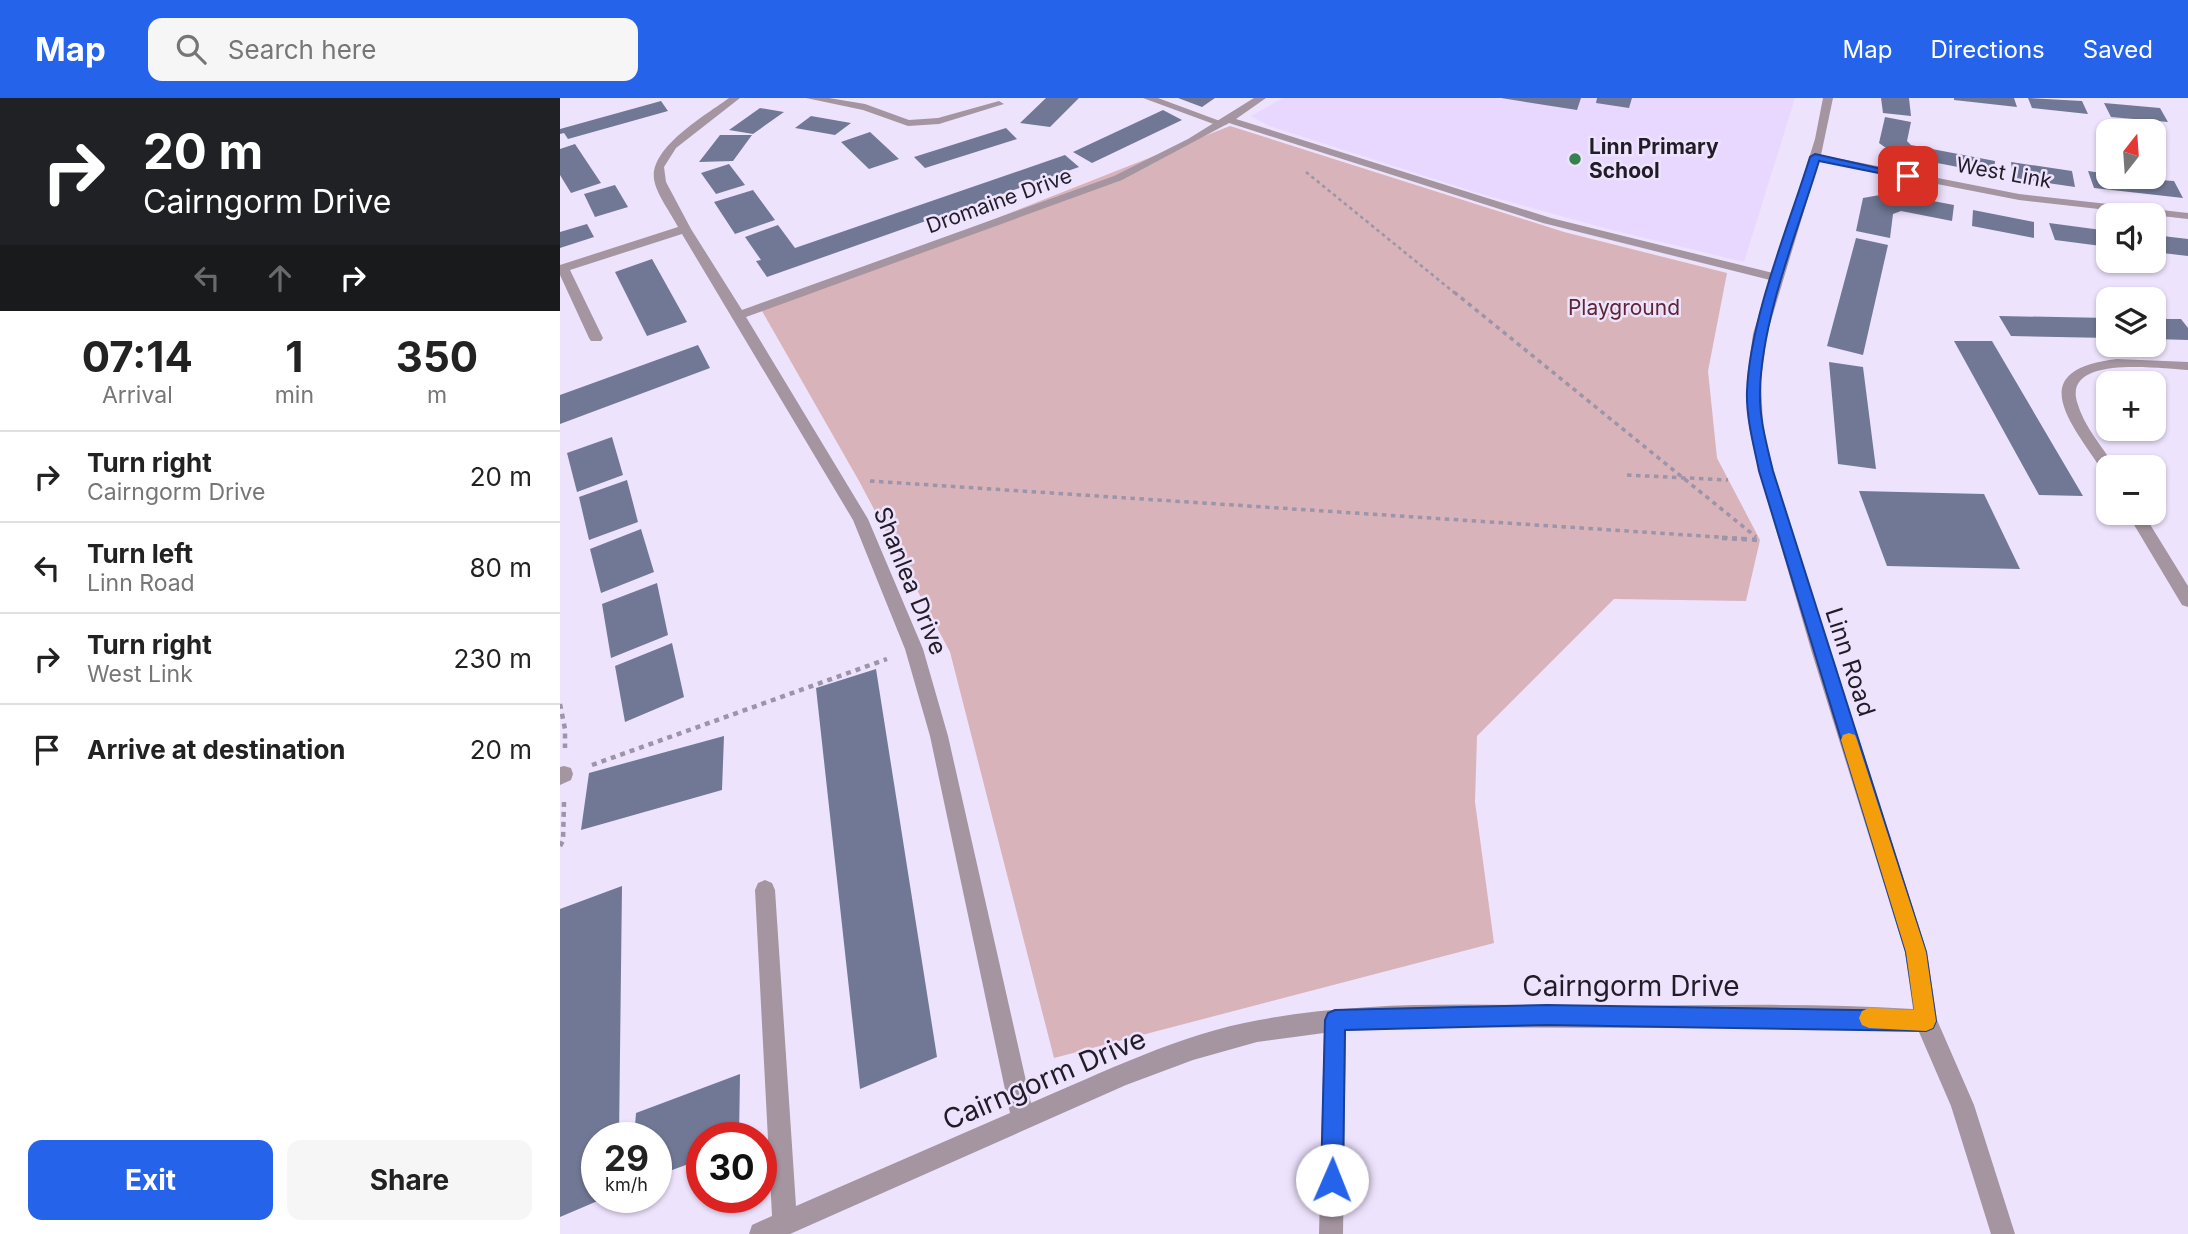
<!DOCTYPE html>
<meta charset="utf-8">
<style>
:root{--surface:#fff;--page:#f6f6f6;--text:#222;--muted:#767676;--line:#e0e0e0;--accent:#2563eb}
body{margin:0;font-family:Inter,sans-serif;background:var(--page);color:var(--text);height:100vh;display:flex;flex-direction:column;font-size:26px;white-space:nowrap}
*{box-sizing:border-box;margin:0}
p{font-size:23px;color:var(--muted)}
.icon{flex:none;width:38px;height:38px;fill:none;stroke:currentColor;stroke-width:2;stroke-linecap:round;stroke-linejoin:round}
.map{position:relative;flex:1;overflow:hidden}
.drawer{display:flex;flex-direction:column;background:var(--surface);width:560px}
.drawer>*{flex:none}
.guide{background:#202124;color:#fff;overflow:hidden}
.needle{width:46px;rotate:17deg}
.tools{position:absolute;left:1536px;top:21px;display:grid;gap:14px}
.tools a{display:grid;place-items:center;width:70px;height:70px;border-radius:14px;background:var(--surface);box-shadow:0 2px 5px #0004;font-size:35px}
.speed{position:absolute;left:21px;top:1024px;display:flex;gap:14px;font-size:35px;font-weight:700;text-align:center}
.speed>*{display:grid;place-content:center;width:91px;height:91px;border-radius:50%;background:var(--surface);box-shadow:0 2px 5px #0004;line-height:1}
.speed small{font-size:18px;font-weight:400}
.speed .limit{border:10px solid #d22;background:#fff;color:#111}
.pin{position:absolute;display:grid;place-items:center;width:60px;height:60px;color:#fff;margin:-30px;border-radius:14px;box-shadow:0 4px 10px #0006}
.me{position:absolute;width:77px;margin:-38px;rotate:1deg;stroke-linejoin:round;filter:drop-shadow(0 0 5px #0008)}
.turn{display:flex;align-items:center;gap:24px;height:147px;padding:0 28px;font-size:32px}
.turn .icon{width:91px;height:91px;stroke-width:2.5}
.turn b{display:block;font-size:49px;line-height:60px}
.lanes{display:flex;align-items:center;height:66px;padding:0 28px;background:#0003;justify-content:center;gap:35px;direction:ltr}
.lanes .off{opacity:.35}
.eta{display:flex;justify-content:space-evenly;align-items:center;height:119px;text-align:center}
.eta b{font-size:42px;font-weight:700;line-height:49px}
.button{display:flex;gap:14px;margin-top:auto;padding:14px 28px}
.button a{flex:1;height:80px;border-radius:14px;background:var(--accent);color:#fff;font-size:28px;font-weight:700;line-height:80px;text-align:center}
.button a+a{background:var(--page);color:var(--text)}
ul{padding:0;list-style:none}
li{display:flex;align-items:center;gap:21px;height:91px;padding:0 28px;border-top:2px solid var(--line)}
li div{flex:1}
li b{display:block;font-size:26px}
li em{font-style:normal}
header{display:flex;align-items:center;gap:42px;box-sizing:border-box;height:98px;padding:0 35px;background:var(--accent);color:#fff}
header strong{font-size:33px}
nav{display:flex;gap:38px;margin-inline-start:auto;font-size:24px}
.search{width:490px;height:63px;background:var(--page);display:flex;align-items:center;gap:18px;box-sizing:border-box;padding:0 24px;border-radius:14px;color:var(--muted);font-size:26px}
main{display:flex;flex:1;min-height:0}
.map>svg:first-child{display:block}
.built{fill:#e8d7ff}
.green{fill:#d8b3ba}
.building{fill:#717895}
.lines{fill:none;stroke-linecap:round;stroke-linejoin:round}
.path-far2{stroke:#9c94a8;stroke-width:2.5;stroke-dasharray:3.5 3.5;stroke-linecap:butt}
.path-far1{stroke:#9c94a8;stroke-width:3.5;stroke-dasharray:4.5 4.5;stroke-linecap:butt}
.path{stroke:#9c94a8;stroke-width:4.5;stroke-dasharray:5 5;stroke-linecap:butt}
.lane{fill:#a495a0;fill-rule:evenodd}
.street{fill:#a495a0;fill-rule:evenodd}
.route{fill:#2563eb;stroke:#184099;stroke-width:2}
.slow{fill:#f59e0b}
.poi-dot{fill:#358150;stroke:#eee3fd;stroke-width:2.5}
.labels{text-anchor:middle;stroke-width:5;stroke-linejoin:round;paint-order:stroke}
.far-poi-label{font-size:21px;font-weight:bold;fill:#211c28;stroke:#eee3fd;text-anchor:start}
.far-street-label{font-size:21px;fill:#211c28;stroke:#eee3fd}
.far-park-label{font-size:21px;fill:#5e2534;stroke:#eee3fd}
.street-label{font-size:24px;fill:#211c28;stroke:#eee3fd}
.near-street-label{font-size:28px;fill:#211c28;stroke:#eee3fd}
</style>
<header>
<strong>Map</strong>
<div class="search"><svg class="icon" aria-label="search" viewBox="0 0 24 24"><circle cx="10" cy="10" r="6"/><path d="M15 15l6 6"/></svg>Search here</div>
<nav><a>Map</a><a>Directions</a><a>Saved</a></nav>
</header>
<main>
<section class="drawer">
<div class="guide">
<div class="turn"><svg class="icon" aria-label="right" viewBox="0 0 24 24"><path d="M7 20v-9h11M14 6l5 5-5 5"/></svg><div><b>20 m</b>Cairngorm Drive</div></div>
<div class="lanes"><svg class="icon off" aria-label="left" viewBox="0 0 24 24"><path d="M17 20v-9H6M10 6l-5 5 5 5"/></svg><svg class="icon off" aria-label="ahead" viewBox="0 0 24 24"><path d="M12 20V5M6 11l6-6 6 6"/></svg><svg class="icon" aria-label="right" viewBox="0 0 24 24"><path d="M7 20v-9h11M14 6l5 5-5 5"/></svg></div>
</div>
<div class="eta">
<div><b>07:14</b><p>Arrival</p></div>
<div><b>1</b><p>min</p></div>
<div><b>350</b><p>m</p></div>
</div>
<ul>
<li><svg class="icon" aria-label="right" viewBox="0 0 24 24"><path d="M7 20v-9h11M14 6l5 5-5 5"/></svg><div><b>Turn right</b><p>Cairngorm Drive</p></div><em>20 m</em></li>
<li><svg class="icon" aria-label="left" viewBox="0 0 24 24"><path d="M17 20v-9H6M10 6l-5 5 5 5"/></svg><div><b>Turn left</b><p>Linn Road</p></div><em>80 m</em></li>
<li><svg class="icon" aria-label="right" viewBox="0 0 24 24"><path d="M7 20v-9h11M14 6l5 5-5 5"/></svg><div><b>Turn right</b><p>West Link</p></div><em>230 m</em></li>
<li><svg class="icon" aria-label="arrive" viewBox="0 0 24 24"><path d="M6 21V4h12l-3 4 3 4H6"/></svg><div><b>Arrive at destination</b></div><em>20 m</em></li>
</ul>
<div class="button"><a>Exit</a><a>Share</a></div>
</section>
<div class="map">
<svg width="1628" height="1136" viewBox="0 0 1628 1136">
<rect width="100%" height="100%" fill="#eee3fd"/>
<path class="built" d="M723 0H1235L1184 164 1048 131 918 95 709 28 691 18Z"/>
<path class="green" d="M670 28 1004 134 1167 175 1148 273 1157 360 1200 442 1186 503 1054 501 917 638 915 704 934 845 494 960 390 554 299 383 202 213Z"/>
<path class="building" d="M486 0H519L490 29 460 25Z
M618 0H655L642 9Z
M941 0H1021L1017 12Z
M1037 0H1072L1069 10 1036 5Z
M1321 0H1349L1351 18 1323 15Z
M1394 0H1454L1457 9 1394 2Z
M1468 0 1522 3 1528 16 1472 10Z
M101 3 108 13 8 41 4 35 0 36V31Z
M1544 5 1600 10 1608 24 1551 19Z
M200 10 224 14 193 36 169 32Z
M603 12 622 22 532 65 513 54Z
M251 18 291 25 275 37 235 30Z
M1325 19 1351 24 1347 43 1351 47 1435 63 1434 76 1336 57 1319 45Z
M446 30 457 41 365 70 354 59Z
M310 34 339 61 309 71 281 44Z
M160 37H192L173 63 139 64Z
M15 46 41 85 11 95 0 77V51Z
M505 57 519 69 207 179 196 163 201 162 185 139 218 127 235 150Z
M1451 64 1512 73 1515 89 1453 80Z
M169 66 185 87 156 96 141 75Z
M1528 73 1549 76V79L1614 83 1623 100 1534 90Z
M55 87 68 109 35 119 24 96Z
M193 92 215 122 175 136 154 104Z
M1331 95 1394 107 1392 123 1341 113 1333 116 1330 140 1296 133 1303 100Z
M1413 112 1474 124V140L1412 128Z
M1489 125 1549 133V149L1495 142Z
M27 126 34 139 0 150V134Z
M1594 137 1628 141V158L1594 154Z
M1296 140 1328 147 1303 257 1267 248Z
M92 161 127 224 87 238 55 174Z
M1439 218 1549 220V240L1451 238Z
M1594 221H1621L1628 230V242L1594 241Z
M1394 243H1432L1523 398 1479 397Z
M138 247 150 270 0 326V297Z
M1269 264 1303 269 1316 371 1278 366Z
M52 339 63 377 17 394 7 355Z
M67 382 78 424 29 442 19 399Z
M1299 393 1424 396 1460 471 1327 468Z
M81 431 94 474 41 495 30 451Z
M97 485 108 537 51 560 42 506Z
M112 545 124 599 65 624 55 568Z
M316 571 377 959 300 991 256 590Z
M164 638 162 692 21 732 29 675Z
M62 788 59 1040H37V1099H47L0 1119V811Z
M180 976 179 1040H142V1061L96 1078V1040H74L76 1015Z"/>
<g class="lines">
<path class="path-far2" d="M746 74 896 196"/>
<path class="path-far1" d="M894 194 1196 439
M1067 377 1168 382
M310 383 1188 441"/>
<path class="path" d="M1162 440 1199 442
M0 606 5 631V650
M32 667 327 561
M0 748 3 743 4 704"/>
<path class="lane" d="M583 0H598L668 26 659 28Z"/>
<path class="street" d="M169 0H180L116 50 104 69 106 84 131 131 182 212 554 78 628 41 694 0H706L676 21 991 120 1213 175 1255 41 1263 0H1273L1261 57 1459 96 1628 115V121L1459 102 1259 63 1207 236 1201 281 1203 329 1213 373 1367 854 1377 922 1414 1007 1455 1136H1431L1391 1008 1359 934 1319 931 882 929 786 933 783 1136H759L764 935 697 944 633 962 566 987 230 1136H189L192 1127 212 1118 195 792 198 785 205 782 212 785 215 792 236 1108 450 1015 370 638 345 551 293 422 122 136 10 172 43 240 41 243H31L29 240 0 177V167L118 129C111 115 96 96 94 81 90 49 146 17 169 0ZM669 25 983 125 1210 182 1193 236 1187 281 1189 329 1199 373 1252 555 1345 854 1353 911C1248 904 1142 908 1036 908 924 907 810 901 699 922 620 936 544 974 471 1005L388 638 363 551 308 421 186 219 562 82Z
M246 0H269L305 6 349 22 378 20 439 3 444 6 379 26 348 28 303 12Z
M1557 261 1628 264V272C1602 271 1503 256 1517 304 1524 329 1542 348 1555 369H1549V376L1544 375C1511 325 1462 272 1557 261Z
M1567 415H1583L1628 488V509L1622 507Z
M4 668 11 670 13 676 11 682 0 687V669Z"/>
</g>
<path class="route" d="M1255 56 1353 78 1348 81 1259 63C1237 135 1202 219 1200 293 1199 320 1207 348 1213 373L1366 854 1376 923 1373 930 1366 933 987 927 785 932 783 1082 780 1090 772 1093 764 1090 761 1082 765 922 768 915 775 912 987 907 1355 913 1346 854 1199 373C1194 348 1186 320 1187 293 1190 220 1228 130 1250 59Z"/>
<path class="slow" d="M1289 635 1295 637 1297 642 1366 854 1376 923 1373 930 1366 933 1309 930 1302 927 1299 920 1302 913 1309 910 1354 912 1346 854 1281 642 1283 637Z"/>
<circle class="poi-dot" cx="1015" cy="61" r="7"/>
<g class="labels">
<g class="far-poi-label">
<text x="1029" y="56">Linn Primary<tspan x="1029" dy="24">School</tspan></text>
</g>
<g class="far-street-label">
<text transform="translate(1444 75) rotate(10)" y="7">West Link</text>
<text transform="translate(439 103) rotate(-20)" y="7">Dromaine Drive</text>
</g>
<g class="far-park-label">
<text x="1064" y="217">Playground</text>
</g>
<g class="street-label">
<text transform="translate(350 483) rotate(68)" y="8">Shanlea Drive</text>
<text transform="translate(1290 564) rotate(72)" y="8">Linn Road</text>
</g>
<g class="near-street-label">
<text x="1071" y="898">Cairngorm Drive</text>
<text transform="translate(484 981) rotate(-23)" y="10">Cairngorm Drive</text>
</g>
</g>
</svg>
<div class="tools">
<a><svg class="needle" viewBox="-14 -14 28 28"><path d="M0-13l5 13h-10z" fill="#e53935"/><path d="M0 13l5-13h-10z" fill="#767676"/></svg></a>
<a><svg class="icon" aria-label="sound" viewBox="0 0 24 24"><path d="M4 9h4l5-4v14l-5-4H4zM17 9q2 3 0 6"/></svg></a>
<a><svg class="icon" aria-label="layers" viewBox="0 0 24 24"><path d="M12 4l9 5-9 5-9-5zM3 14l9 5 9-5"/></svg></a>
<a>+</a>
<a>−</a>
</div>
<div class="speed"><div>29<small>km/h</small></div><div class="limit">30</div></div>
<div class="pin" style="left:1348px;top:78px;background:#d93025"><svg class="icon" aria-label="arrive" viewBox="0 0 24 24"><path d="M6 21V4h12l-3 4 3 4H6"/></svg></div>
<svg class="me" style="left:772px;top:1082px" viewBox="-20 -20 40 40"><circle r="19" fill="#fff"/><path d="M0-13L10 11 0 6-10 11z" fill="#2563eb"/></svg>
</div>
</main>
